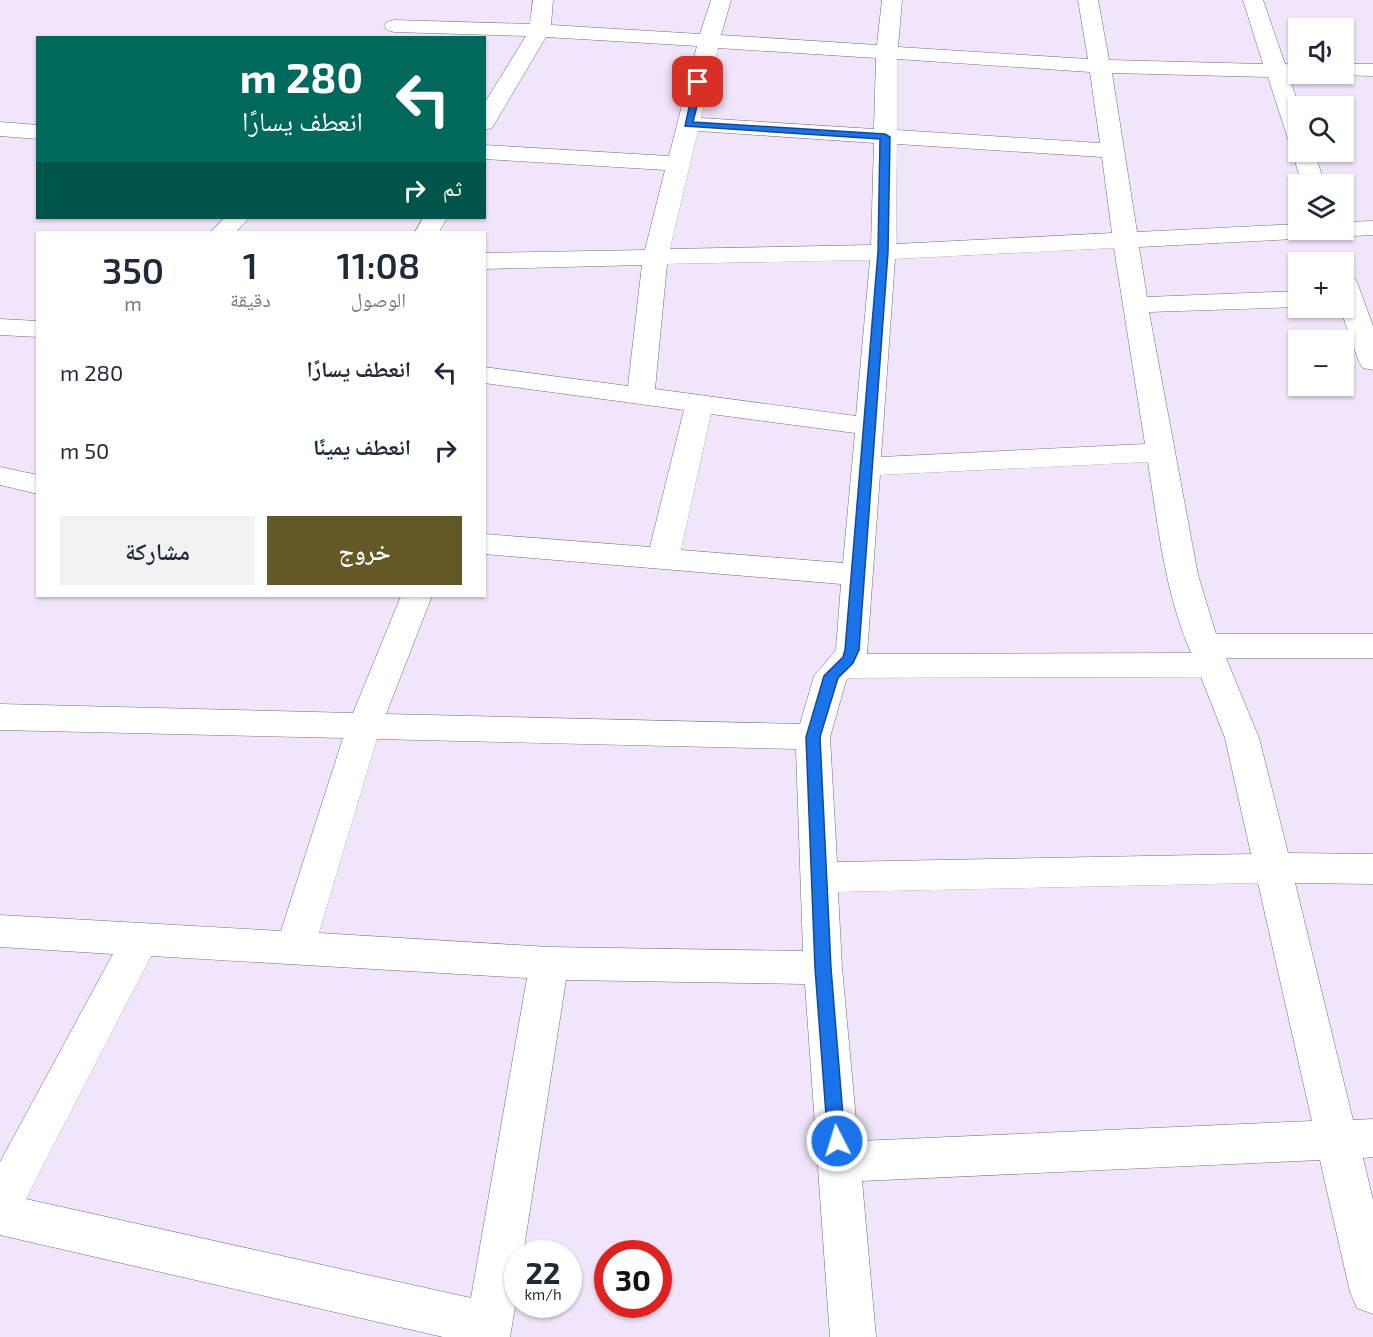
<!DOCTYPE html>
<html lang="ar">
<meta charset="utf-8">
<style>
:root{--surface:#fff;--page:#f2f2f3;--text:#1f2937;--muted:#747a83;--accent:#625926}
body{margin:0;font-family:"Exo 2","Noto Naskh Arabic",sans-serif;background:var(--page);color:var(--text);direction:rtl;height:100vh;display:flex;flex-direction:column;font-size:22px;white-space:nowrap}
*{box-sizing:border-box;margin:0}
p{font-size:20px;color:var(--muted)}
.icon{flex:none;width:33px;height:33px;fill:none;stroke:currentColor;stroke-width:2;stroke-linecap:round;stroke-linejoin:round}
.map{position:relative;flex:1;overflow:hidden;direction:ltr}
.drawer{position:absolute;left:36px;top:231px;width:450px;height:366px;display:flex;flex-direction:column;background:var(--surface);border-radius:0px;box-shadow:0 2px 4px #0004;direction:rtl}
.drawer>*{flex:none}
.banner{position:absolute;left:36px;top:36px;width:450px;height:183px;border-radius:0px;box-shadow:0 2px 4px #0004;direction:rtl;background:#00695c;color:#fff;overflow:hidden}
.buttons{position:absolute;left:1288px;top:18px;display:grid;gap:12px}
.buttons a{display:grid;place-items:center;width:66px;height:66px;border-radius:0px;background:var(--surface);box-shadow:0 2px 4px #0004;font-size:30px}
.speed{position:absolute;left:504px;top:1240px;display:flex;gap:12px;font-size:30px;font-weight:700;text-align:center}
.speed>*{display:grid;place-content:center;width:78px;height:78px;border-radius:50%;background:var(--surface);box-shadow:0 2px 4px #0004;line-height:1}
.speed small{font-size:15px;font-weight:400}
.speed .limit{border:9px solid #d22;background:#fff;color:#111}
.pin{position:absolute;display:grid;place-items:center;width:51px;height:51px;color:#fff;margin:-26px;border-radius:12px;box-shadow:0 3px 9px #0006}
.me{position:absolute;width:66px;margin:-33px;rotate:355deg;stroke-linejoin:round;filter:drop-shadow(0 0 4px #0008)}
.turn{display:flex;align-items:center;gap:21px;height:126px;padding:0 24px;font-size:27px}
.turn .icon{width:78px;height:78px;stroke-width:2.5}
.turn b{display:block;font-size:42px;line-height:51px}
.then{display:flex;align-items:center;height:57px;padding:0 24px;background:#0003;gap:12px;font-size:22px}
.eta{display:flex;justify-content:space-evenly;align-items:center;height:102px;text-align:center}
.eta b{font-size:36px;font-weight:600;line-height:42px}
.cta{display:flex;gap:12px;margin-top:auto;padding:12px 24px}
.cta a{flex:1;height:69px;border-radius:0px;background:var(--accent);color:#fff;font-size:24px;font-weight:600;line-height:69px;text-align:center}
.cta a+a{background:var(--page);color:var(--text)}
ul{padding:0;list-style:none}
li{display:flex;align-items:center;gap:18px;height:78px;padding:0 24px}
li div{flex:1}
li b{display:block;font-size:22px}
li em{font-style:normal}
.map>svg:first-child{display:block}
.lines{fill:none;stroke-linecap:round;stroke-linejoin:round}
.minor-casing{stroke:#73697c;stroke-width:1}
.minor{fill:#fff;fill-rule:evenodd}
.route{fill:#1a73e8;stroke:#114b97;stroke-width:1.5}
</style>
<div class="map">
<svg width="1373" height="1337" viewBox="0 0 1373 1337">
<rect width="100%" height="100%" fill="#f0e5fa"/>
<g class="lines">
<g class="minor-casing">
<path id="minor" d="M533 0H553L551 25 700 34 711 0H731L721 35 877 45 882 0H902L898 47 1088 59 1078 0H1098L1109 60 1263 64 1243 0H1263L1285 64 1299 65V74H1308L1299 77H1289L1299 106V146L1291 144 1288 139 1268 77 1112 73 1137 232 1299 224V230H1344V222L1373 221V235L1139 247 1147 297 1299 291V307L1149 312 1198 575 1216 634H1373V658H1226L1259 738 1288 853 1373 854V884L1295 883 1353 1120 1373 1119V1157L1363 1158 1373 1200V1314L1357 1308 1350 1292 1320 1160 862 1181 876 1337H830L805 984 566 980 523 1254H518V1289L510 1337H443L0 1235V1162L113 954 0 947V915L281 931 343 738 0 730V704L353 713 401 596H432L386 714 800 724 814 676 836 650 841 584 484 554V534L650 547 684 410 484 383V367L628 386 642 265 484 269V253L645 250 665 170 484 159V145L669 156 697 46 546 37 495 123 492 128 484 130V104L526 36 394 32 387 30 384 26 387 22 394 20 530 24ZM718 48 876 58 874 129 701 118ZM897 59 1090 72 1100 143 897 130ZM698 131 874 143 871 245 670 249ZM897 144 1102 157 1112 233 896 244ZM1114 248 1145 444 881 457 895 259ZM870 260 856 416 655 389 667 264ZM711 414 855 433 843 563 681 550ZM1148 462C1158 526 1165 593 1191 653L867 654 880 475ZM1201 677 1225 738 1251 854 837 862 830 737 846 681 849 678ZM377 739 796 749 803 951 549 947 319 933ZM1258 883 1312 1121 858 1141 842 968 838 892ZM151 956 527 978 471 1298 26 1199Z
M1344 64H1373V76L1336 75 1344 74Z
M0 122 38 125V139L0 136Z
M1299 146V152H1314L1325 184H1302L1292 152Z
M224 218H249L236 232H211Z
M423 218H447L439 232H415Z
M1344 274 1353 277 1357 282 1373 326V370L1363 368 1359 362 1340 308H1344Z
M0 319 38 321V337L0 335Z
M0 467 38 475V494L0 485Z"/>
</g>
<use href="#minor" class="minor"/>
</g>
<path class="route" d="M695 80 703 82 693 122 885 134 890 137 888 252 859 650 853 663 838 678 820 737 831 968 845 1141 843 1146 837 1149 831 1146 828 1141 815 968 806 737 824 676 843 657 845 650 878 252 880 139 685 126Z"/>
</svg>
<div class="buttons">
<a><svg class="icon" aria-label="sound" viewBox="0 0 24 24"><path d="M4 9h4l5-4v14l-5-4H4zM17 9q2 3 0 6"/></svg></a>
<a><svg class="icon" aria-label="search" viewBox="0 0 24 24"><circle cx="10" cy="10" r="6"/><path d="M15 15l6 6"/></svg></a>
<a><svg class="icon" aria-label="layers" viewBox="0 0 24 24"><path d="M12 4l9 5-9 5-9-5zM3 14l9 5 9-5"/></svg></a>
<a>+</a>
<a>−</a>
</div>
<div class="speed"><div>22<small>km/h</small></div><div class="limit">30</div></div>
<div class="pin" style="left:698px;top:82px;background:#d93025"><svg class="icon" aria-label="arrive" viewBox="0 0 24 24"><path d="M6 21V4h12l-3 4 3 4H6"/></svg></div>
<svg class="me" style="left:837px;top:1141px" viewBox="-20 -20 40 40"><circle r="17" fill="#1a73e8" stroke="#fff" stroke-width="3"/><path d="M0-11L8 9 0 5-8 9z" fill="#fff"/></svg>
<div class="banner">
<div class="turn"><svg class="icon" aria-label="left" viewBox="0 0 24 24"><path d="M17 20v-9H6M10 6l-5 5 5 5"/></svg><div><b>280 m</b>انعطف يسارًا</div></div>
<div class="then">ثم<svg class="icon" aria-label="right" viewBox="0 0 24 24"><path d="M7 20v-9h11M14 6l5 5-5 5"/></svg></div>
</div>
<section class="drawer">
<div class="eta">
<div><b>11:08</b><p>الوصول</p></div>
<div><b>1</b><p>دقيقة</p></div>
<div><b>350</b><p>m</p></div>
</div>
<ul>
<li><svg class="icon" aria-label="left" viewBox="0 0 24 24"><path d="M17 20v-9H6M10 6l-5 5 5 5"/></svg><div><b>انعطف يسارًا</b></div><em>280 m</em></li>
<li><svg class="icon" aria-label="right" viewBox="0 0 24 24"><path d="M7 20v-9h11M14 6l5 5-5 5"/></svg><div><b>انعطف يمينًا</b></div><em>50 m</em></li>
</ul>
<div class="cta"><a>خروج</a><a>مشاركة</a></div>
</section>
</div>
